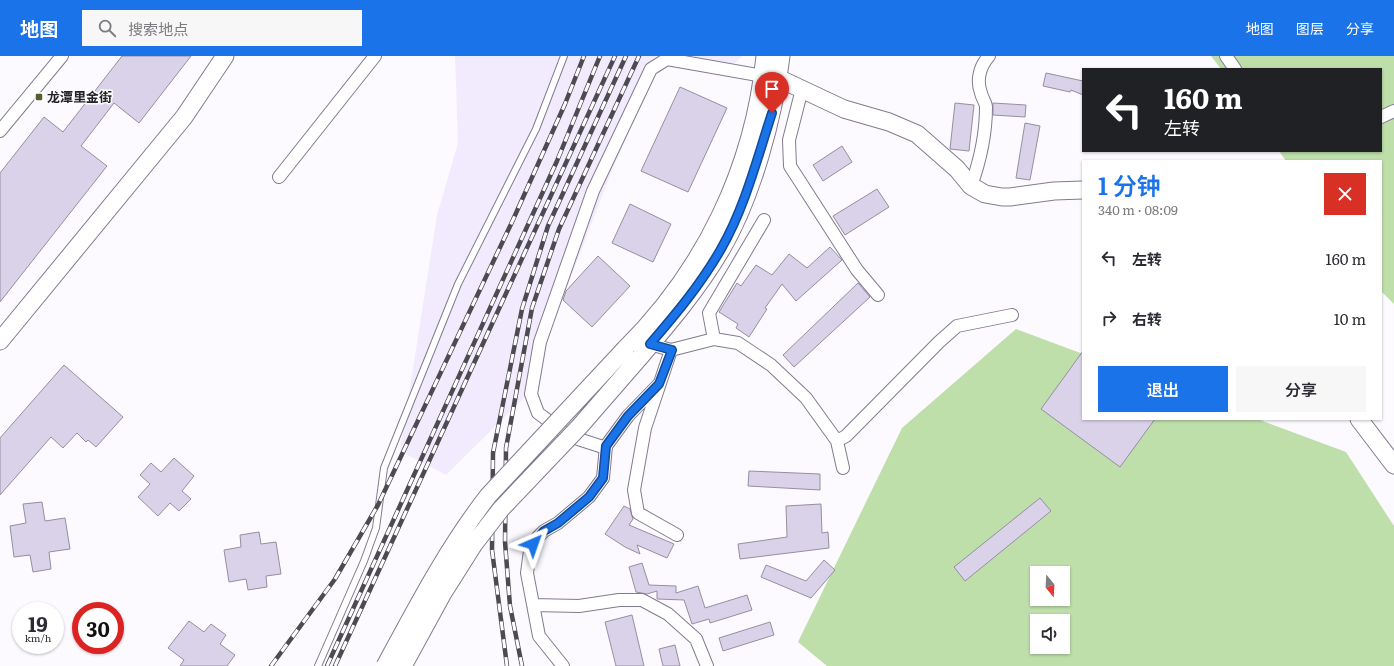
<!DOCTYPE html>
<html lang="zh">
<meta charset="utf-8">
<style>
:root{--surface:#fff;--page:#f7f7f7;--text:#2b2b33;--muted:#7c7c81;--accent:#1a73e8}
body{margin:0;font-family:Literata,"Noto Sans SC",serif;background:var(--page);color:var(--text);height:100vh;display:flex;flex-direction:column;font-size:15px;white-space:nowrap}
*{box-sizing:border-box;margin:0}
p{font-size:13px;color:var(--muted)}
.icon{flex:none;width:22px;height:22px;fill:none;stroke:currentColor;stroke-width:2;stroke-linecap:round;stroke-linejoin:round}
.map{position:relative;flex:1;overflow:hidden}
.side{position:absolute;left:1082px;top:104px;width:300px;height:260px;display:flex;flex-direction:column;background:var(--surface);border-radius:0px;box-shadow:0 1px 3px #0004}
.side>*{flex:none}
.guide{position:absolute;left:1082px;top:12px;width:300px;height:84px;border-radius:0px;box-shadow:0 1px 3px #0004;background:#202124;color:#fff;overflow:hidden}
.needle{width:26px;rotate:162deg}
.fabs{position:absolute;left:1030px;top:510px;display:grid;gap:8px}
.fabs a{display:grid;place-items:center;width:40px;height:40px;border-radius:0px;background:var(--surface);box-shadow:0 1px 3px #0004;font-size:20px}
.speed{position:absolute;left:12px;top:546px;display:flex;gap:8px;font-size:20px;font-weight:700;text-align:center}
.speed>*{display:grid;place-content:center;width:52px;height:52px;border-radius:50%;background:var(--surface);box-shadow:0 1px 3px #0004;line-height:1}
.speed small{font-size:10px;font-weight:400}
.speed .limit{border:6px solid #d22;background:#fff;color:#111}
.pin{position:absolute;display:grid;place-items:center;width:34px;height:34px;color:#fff;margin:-41px -17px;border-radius:50% 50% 50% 0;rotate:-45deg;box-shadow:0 0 4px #0007}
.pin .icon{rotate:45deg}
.me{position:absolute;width:44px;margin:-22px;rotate:43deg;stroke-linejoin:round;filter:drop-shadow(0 0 3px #0008)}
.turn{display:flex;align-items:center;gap:14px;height:84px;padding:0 16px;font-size:18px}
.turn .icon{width:52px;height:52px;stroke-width:2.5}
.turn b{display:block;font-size:28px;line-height:34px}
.round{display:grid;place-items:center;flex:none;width:42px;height:42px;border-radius:0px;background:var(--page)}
.head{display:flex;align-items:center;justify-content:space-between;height:68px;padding:0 16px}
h1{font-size:24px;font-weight:600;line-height:30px;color:var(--accent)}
.primary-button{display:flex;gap:8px;margin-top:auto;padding:8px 16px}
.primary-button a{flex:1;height:46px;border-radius:0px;background:var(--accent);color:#fff;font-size:16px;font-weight:600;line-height:46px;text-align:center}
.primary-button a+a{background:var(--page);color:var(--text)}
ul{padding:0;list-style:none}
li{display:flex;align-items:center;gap:12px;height:60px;padding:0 16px}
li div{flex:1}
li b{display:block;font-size:15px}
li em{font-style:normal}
header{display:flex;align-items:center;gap:24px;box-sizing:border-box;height:56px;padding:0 20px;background:var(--accent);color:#fff}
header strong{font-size:19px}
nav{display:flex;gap:22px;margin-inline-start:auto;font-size:14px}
.search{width:280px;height:36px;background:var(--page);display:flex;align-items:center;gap:10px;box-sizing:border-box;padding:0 14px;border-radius:0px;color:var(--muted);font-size:15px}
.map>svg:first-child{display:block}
.built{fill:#f1ebfd}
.green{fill:#bedeaa;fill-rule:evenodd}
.building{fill:#dad2e8;stroke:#958ea2}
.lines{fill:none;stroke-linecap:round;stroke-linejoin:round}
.lane-casing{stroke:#827b8f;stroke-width:8}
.street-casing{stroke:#827b8f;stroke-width:14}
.secondary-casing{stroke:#827b8f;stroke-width:19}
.lane{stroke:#fff;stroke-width:6}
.street{stroke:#fff;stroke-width:12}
.secondary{stroke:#fff;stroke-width:17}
.rail-casing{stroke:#4d4a52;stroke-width:4.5}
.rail{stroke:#fff;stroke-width:3;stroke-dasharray:9;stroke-linecap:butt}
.secondary-bridge-casing{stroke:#827b8f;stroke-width:19;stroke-linecap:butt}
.secondary-bridge{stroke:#fff;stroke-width:17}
.route-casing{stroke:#114b97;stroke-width:10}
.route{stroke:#1a73e8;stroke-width:7}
.poi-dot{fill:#595e2c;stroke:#fff;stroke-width:1.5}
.labels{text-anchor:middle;stroke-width:3;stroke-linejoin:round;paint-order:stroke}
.poi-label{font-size:13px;font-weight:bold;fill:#242129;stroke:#fff;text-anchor:start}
</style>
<header>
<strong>地图</strong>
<div class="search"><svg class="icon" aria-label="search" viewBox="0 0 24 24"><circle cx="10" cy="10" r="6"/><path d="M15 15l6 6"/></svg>搜索地点</div>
<nav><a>地图</a><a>图层</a><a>分享</a></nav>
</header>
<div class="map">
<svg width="1394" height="610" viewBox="0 0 1394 610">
<rect width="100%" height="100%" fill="#fcfaff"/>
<path class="built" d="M455 0H662L613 112 524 342 446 419 400 395 437 159 458 87Z
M692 0H742L734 8Z"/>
<path class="green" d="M1211 0H1394V248L1381 235V105H1286L1279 95H1381V13H1221Z
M1016 273 1083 298V363H1257L1346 396 1394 470V610H827L798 586 902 372ZM1037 517H1063V543H1037ZM1037 565H1063V591H1037Z"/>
<path class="building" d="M122 0H191L139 67 114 47 81 90 107 110 0 246V117L44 61 63 76Z
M1046 17 1083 25V39L1071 34 1070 36 1043 30Z
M680 31 727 52 688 136 641 115Z
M955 47 974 49 969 95 950 93Z
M993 47 1026 49 1025 61 993 59Z
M1025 67 1040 70 1030 124 1016 122Z
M842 90 852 106 823 125 813 109Z
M877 133 889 151 845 179 833 160Z
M630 148 671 168 653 206 612 187Z
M830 191 842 204 796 245 782 228 765 252 767 253 749 281 736 272 738 268 719 256 737 227 741 230 756 209 772 219 789 198 807 212Z
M598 200 630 230 592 271 563 244 566 235Z
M858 227 870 241 794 311 783 299Z
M1083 295V363H1155L1120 411 1041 353Z
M64 309 123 361 96 391 88 384 86 386 77 377 63 392 51 381 0 439V382Z
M174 402 194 420 182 435 191 443 179 455 170 447 158 460 138 441 150 428 140 419 151 407 161 416Z
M749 415 820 418V434L748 430Z
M1040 442 1051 455 965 525 954 511Z
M42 446 45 465 65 462 70 493 49 496 51 513 33 516 30 499 14 501 10 470 26 467 23 448Z
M821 448 822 477 828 476 829 492 740 503 738 488 787 481 786 450Z
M624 450 630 453 633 463 629 469 674 488 667 502 637 489 640 498 625 491 605 478Z
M259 476 261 488 276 486 281 518 266 520 267 531 248 534 246 523 229 526 224 494 241 491 240 479Z
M824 504 835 514 811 542 761 521 766 509 806 525Z
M642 507 649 529 676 530V537L698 530 705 552 747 539 752 554 710 567 709 563 692 568 684 544 657 543V535L647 538 636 536 629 511Z
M632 559 644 610H616L605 566Z
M189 565 204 576 211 568 226 579 220 588 235 599 227 610H180L184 604 168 592Z
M770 566 774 579 723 595 719 582Z
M675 589 680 610H663L659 593Z"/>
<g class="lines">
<g class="lane-casing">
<path id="lane" d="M318 610 364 505 376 472 384 412 458 228 536 73 564 0"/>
</g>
<g class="street-casing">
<path id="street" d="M1226 0 1235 13
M802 33 789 84 790 110 857 214 878 239
M1381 61 1394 55
M0 75 62 0
M279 121 375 0
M971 130C980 105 986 77 986 51 986 47 982 42 981 37 976 24 980 10 989 0
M714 283 709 257 764 164
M650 288 671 294 714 283 738 287 771 309 806 342 837 385 843 412
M671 294 645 372 634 434 638 457 677 479
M837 385 846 380 939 286 957 270 1012 259
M606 392 569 380 538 357 531 338 540 286 593 135 651 13 667 3 769 21
M533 549 579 550 619 544H642L668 558 696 583 707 610
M563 610 539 580 527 517 530 495 538 481 544 475 558 467 589 441 603 422 606 390 628 360 659 328"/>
</g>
<g class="secondary-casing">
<path id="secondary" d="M778 22 844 53 889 66 917 78 957 113 971 130 985 138 1002 141H1010L1054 135 1083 134
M0 285 184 61 225 0
M625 293C705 214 754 111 765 0
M640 301C669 267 698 233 721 194 752 141 774 61 781 0
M1359 363 1394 409"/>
</g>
<use href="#lane" class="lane"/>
<use href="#street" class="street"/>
<use href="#secondary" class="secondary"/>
<g class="rail-casing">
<path id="rail" d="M271 610 335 523 378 449 512 166 565 48 584 0
M327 610 557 105 600 0
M335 610 615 0
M507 610 492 494 493 397 522 253 548 170 626 0
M522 610 510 550 505 486 506 392 532 252 559 173 639 0"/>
</g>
<use href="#rail" class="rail"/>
<g class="secondary-bridge-casing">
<path id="secondary-bridge" d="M385 610C417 551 447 493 488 440L625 293
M403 610 443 537 474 488 501 453 580 370 640 301"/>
</g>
<use href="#secondary-bridge" class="secondary-bridge"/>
</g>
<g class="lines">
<g class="route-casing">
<path id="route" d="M533 488 544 475 558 467 589 441 603 422 606 390 628 360 659 328 672 294 650 288C676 258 701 228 721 193 745 151 757 103 772 57"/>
</g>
<use href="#route" class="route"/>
</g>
<rect class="poi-dot" x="35" y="37" width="8" height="8" rx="2"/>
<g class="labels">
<g class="poi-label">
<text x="47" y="46">龙潭里金街</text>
</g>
</g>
</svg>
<div class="fabs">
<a><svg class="needle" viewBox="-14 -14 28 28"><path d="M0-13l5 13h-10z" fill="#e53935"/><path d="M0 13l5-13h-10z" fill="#7c7c81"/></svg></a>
<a><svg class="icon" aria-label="sound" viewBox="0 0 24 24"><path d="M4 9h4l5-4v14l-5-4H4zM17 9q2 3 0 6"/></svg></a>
</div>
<div class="speed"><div>19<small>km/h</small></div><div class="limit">30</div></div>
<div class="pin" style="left:772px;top:57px;background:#d93025"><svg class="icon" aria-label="arrive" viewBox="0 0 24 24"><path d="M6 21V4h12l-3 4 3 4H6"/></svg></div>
<svg class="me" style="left:533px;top:488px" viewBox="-20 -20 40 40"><path d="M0-17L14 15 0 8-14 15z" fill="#1a73e8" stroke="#fff" stroke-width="4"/></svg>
<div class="guide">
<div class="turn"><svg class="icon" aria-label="left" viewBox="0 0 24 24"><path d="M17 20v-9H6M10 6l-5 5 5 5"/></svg><div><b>160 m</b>左转</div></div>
</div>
<section class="side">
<div class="head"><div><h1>1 分钟</h1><p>340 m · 08:09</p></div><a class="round" style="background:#d93025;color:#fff"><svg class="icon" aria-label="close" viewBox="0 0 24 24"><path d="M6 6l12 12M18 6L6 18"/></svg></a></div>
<ul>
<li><svg class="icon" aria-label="left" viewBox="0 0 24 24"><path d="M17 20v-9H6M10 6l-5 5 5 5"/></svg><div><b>左转</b></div><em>160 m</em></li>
<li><svg class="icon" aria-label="right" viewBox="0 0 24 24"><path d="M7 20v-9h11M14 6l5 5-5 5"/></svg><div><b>右转</b></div><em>10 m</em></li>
</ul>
<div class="primary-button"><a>退出</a><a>分享</a></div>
</section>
</div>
